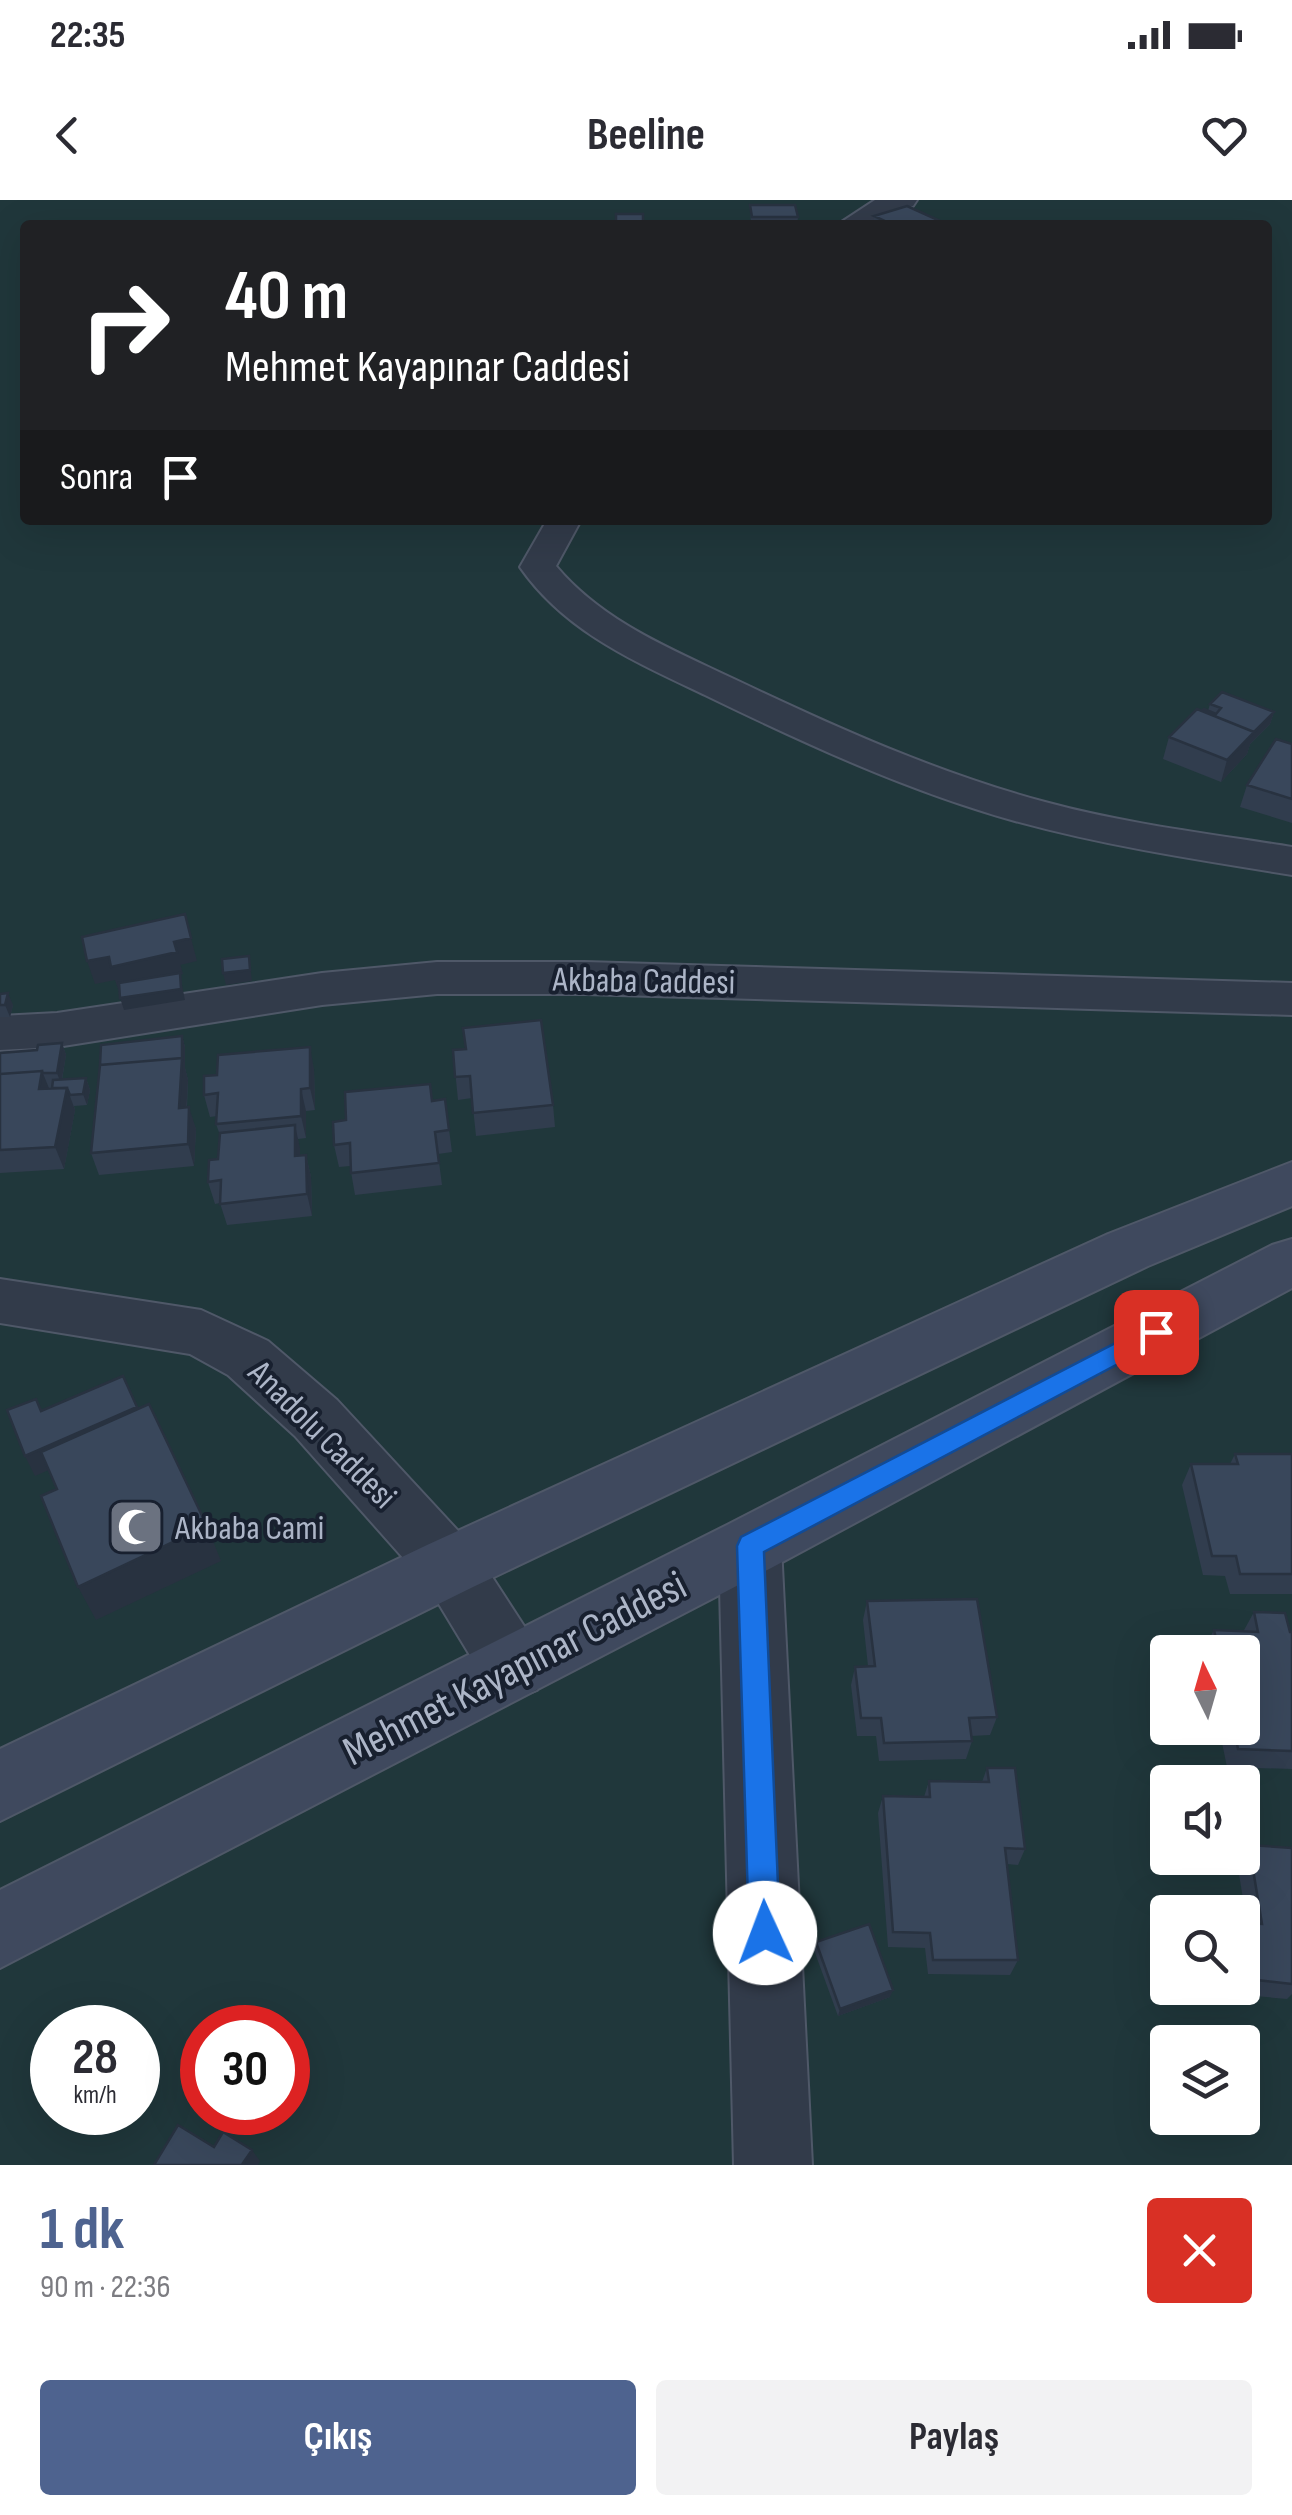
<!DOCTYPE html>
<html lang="tr">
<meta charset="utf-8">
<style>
:root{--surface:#fff;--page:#f2f2f3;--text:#2b2b33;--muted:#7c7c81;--accent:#4e638f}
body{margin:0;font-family:"Sofia Sans Condensed",sans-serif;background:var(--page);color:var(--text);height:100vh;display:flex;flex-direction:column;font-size:38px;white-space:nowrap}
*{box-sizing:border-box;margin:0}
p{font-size:32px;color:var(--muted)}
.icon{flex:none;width:55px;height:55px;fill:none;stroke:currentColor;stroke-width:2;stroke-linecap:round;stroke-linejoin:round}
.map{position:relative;height:1965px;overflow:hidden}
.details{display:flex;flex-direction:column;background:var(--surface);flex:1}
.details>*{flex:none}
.guide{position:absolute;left:20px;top:20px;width:1252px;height:305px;border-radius:10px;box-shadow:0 10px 40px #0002;background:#202124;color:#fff;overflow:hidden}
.needle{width:65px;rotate:355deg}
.fabs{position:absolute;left:1150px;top:1435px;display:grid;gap:20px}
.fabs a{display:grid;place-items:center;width:110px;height:110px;border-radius:10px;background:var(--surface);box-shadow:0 10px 40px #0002;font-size:50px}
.speed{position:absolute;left:30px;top:1805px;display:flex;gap:20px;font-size:50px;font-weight:700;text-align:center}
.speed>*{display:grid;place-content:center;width:130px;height:130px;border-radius:50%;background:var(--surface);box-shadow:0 10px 40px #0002;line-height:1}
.speed small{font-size:25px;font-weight:400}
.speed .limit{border:15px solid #d22;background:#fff;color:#111}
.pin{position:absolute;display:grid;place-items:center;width:85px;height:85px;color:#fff;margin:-42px;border-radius:20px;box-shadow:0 5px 15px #0006}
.me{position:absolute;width:110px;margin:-55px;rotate:358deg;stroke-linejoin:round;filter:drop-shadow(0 0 8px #0008)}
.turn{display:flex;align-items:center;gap:35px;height:210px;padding:0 40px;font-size:45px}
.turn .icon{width:130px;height:130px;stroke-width:2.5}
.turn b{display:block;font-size:70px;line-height:85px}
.then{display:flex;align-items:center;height:95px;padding:0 40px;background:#0003;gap:20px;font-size:38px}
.round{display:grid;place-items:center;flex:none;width:105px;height:105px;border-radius:10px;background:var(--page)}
.summary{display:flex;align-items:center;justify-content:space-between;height:170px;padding:0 40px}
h1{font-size:60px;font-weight:700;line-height:75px;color:var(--accent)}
.cta{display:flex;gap:20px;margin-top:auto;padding:20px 40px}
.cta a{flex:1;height:115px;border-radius:10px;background:var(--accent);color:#fff;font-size:40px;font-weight:700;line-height:115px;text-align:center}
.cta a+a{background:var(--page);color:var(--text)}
.status{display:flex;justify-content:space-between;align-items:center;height:70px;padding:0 50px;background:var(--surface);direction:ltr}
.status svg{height:28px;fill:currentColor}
header{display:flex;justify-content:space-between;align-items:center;height:130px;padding:0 40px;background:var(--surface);font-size:45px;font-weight:700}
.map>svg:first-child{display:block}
.green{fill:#20373b;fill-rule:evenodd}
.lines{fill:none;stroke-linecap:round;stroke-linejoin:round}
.minor-casing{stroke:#4f5868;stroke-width:4}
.secondary-casing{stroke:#4f5868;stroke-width:4}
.minor{fill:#323b4a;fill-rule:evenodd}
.secondary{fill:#3f495e;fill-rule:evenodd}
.wall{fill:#313d4e}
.shaded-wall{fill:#283240}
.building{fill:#39475b;stroke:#283240;stroke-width:2.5}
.route{fill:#1a73e8;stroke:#114b97;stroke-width:2.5}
.labels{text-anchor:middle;stroke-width:8;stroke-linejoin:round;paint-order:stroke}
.street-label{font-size:35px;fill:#acb5c7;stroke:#18202f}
.poi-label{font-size:35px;fill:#acb5c7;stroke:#18202f;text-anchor:start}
.near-street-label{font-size:42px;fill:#acb5c7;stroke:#18202f}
</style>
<div class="status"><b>22:35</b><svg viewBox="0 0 49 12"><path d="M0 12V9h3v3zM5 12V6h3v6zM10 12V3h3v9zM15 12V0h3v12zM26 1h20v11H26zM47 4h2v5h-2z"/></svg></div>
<header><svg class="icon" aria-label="back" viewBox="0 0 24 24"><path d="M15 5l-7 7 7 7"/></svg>Beeline<svg class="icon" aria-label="heart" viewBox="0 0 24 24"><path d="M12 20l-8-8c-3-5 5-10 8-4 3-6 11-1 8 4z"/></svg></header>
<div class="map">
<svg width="1292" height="1965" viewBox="0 0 1292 1965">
<rect width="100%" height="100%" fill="#1e293a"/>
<path class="green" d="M0 0H1292V1965H0ZM25 25H1268V320H25ZM1168 1452H1242V1528H1168ZM1168 1582H1242V1658H1168ZM1168 1712H1242V1788H1168ZM52 1828H138V1912H52ZM202 1828H288V1912H202ZM1168 1842H1242V1918H1168Z"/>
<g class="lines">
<g class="minor-casing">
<path id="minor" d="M875 0H917L913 6 897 9 870 25H837Z
M547 320H581L556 366C603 422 671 449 734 479 835 527 937 573 1045 602 1126 624 1210 634 1292 647V675C1199 660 1106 646 1015 621 908 591 806 544 705 495 636 462 565 432 520 367Z
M437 762H585L1292 783V815L585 794H437L322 805 57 847 0 850V816L57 813 322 773Z
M0 1079 201 1110 268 1141 337 1200 472 1346 537 1446 547 1468 537 1490 514 1499 491 1490 428 1386 295 1236 228 1175 190 1154 0 1123Z
M750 1318 772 1326 781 1346 812 1965H734L719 1346 728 1326Z"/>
</g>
<g class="secondary-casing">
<path id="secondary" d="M1292 962V1006L1148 1066 473 1387 0 1621V1549L427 1345 1108 1034Z
M1292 1039V1088L773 1367 0 1768V1690L727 1325 1272 1045Z"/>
</g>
<use href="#minor" class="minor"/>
<use href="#secondary" class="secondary"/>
</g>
<path class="wall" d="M750 5 798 17 797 25H751Z
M874 16 937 25H873Z
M1210 504 1274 512 1270 524 1250 544 1247 554 1221 582 1163 559 1169 537 1202 511H1208Z
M1292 544V623L1240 607 1247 585Z
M0 794 13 805 10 817H0Z
M182 836 185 847V868L188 880 187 907 196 929 194 966 99 975 91 953Z
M62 843 66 855 62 880 86 878 90 890 87 905 74 906 75 910 64 969 0 973V853L37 850Z
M453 850 553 905 555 927 476 936 472 898 458 900Z
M314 869 315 910 306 911V938L298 939 300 956 306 955 311 977 312 1016 227 1025 220 1003 215 1004 208 982 218 959 220 935 216 924 217 916 210 917 204 895Z
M445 899 452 952 438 954 442 985 355 995 350 966 339 967 334 945 346 920Z
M1235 1254H1292V1394H1230L1225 1376 1203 1375 1182 1285 1191 1264H1230Z
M867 1401 997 1517 990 1535 971 1536 972 1541 966 1559 879 1561 876 1536H857L851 1485 855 1467 868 1466 863 1420Z
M1254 1412 1292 1432V1569L1227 1567 1219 1528H1242V1452H1204V1449L1214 1430 1243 1432Z
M987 1568 1025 1649 1018 1665 1007 1664 1018 1760 1010 1775 928 1774 925 1748 888 1747 878 1613 883 1596 924 1597 929 1581 982 1582Z
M1249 1645 1292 1648V1794L1287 1799 1244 1795 1242 1786V1728L1247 1723 1237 1662 1240 1658H1242V1655Z
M816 1742 890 1797 838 1816 814 1750Z"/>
<path class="shaded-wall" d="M938 20 937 25H921Z
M1274 512 1270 524 1250 544 1247 554 1221 582 1227 560Z
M191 738 197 761 180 765 174 742Z
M177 752 183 774 180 775 185 800 124 810 120 798 180 775 118 789 115 780 95 784 87 761 109 757Z
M249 756 252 781 226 785 223 773Z
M8 793 13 805 10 817 5 805Z
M182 836 185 847V868L188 880 185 930 179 908Z
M62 843 66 855 61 884 57 873Z
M310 847 314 869 315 910 310 888Z
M42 871 51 893 39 889Z
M86 878 90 890 87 905 83 894Z
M67 888 75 910 64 969 55 947Z
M301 889 306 911V938L301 916Z
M189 907 196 929 194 966 188 944Z
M295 925 300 948V978L295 956Z
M306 955 311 977 312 1016 307 994Z
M137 1207 145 1228 35 1276 25 1256Z
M207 1326 221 1361 96 1420 78 1387Z
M893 1790 890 1797 838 1816 840 1809Z
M252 1950 260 1961 258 1965H245L243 1963Z"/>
<path class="building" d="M750 5H795L798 17H752Z
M907 6 938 20 921 25H893L874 16Z
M616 14H643V25H616Z
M1222 492 1274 512 1254 532 1202 511 1204 509 1216 514 1221 508 1210 504Z
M1197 509 1254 532 1227 560 1169 537Z
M1276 539 1292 544V599L1247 585Z
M185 714 191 738 174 742 177 752 111 767 109 757 87 761 82 737Z
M249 756 250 770 223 773 222 759Z
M180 773 181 789 120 798 119 783Z
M8 793 5 805H0V794Z
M541 820 553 905 473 913 470 876 455 877 453 850 466 849 463 828Z
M182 836V858L100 865 101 845Z
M62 843 57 873H43L42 871 0 874V853L37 850 38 845Z
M310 847V888L301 889V916L216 924 218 893 204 895V876L217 875 218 855Z
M182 858 179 908 189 907 188 944 91 953 100 865Z
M42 871 39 889 67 888 55 947 0 950V874Z
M86 878 83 894 70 895 67 888H52L53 880Z
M430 884 432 901 445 899 449 930 435 932 439 963 351 973 350 943 334 945 333 922 346 920 345 892Z
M295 925V956L306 955 307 994 220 1004 221 980 208 982 209 960 218 959 220 933Z
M123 1176 137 1207 25 1256 7 1210 36 1199 41 1211Z
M149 1204 207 1326 78 1387 41 1296 57 1289 41 1252Z
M1235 1254H1292V1374H1240L1236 1356H1212L1191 1264H1238Z
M977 1399 997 1517 969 1518 972 1541 884 1543 881 1518H861L855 1467 875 1466 867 1401Z
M1254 1412 1285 1413 1290 1432H1292V1551L1238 1549 1234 1528H1242V1452H1219L1214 1430 1258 1432Z
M987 1568H1015L1025 1649 1005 1648 1018 1760H933L930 1733 893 1732 883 1596 930 1597 929 1581 989 1582Z
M1249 1645 1292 1648V1784L1257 1780 1247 1723 1262 1724Z
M869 1724 893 1790 840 1809 816 1742Z
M178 1925 214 1947 223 1932 252 1950 243 1963 247 1965H154Z"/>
<path class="route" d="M1156 1122 1165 1125 1169 1132 1165 1139 764 1352 780 1733 776 1744 765 1748 754 1744 749 1733 737 1346 741 1337Z"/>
<defs>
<g id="mosque-square" transform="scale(2.875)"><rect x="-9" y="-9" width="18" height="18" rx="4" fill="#6b7280" stroke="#18202f"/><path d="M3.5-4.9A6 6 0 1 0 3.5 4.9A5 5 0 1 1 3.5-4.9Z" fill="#fff"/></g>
</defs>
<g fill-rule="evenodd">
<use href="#mosque-square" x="136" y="1327"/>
</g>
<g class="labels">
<g class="street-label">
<text transform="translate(644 780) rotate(1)" y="12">Akbaba Caddesi</text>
<text transform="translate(323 1234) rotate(45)" y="12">Anadolu Caddesi</text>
</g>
<g class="poi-label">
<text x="175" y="1339">Akbaba Cami</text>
</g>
<g class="near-street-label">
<text transform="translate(514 1467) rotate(-27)" y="15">Mehmet Kayapınar Caddesi</text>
</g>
</g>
</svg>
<div class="fabs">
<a><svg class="needle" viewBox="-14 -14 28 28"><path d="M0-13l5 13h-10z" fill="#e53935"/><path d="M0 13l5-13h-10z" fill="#7c7c81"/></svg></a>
<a><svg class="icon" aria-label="sound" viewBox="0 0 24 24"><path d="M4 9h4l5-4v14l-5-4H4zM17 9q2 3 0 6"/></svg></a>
<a><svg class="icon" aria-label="search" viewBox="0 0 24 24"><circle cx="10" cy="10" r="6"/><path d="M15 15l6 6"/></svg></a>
<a><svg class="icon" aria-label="layers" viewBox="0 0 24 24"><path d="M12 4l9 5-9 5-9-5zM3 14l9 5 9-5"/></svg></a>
</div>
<div class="speed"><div>28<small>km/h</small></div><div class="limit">30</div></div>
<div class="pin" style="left:1156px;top:1132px;background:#d93025"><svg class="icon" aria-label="arrive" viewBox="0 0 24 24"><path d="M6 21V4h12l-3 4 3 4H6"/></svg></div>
<svg class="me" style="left:765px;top:1733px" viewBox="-20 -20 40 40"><circle r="19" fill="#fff"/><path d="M0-13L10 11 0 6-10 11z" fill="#1a73e8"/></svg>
<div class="guide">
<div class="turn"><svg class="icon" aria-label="right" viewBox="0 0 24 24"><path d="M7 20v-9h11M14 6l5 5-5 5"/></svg><div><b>40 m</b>Mehmet Kayapınar Caddesi</div></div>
<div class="then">Sonra<svg class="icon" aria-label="arrive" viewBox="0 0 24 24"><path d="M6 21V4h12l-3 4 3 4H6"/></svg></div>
</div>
</div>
<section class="details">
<div class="summary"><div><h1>1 dk</h1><p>90 m · 22:36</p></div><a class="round" style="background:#d93025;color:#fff"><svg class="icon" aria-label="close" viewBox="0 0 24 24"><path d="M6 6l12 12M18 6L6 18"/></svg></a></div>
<div class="cta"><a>Çıkış</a><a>Paylaş</a></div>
</section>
